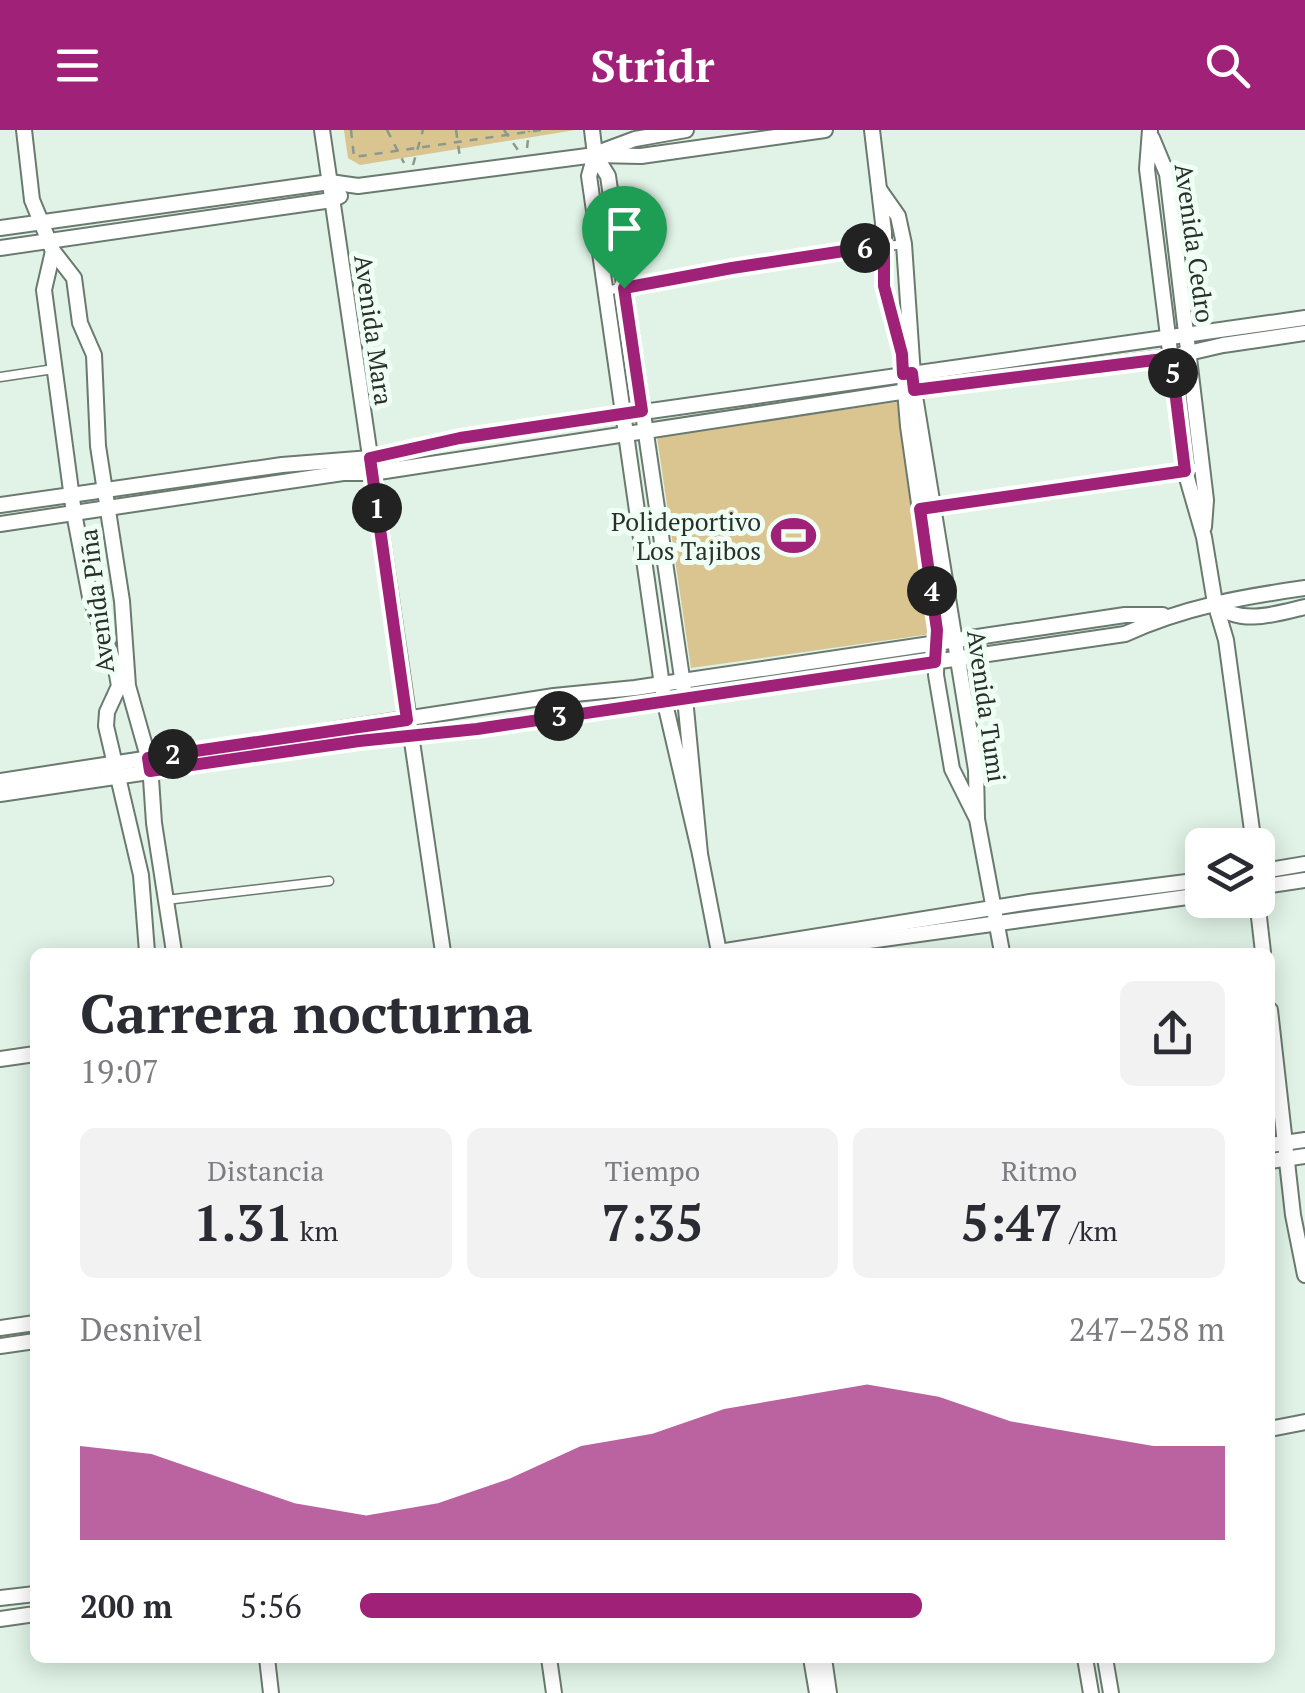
<!DOCTYPE html>
<html lang="es">
<meta charset="utf-8">
<style>
:root{--surface:#fff;--page:#f2f2f3;--text:#2b2b33;--muted:#7c7c81;--accent:#9f2278}
body{margin:0;font-family:"PT Serif",serif;background:var(--page);color:var(--text);height:100vh;display:flex;flex-direction:column;font-size:38px;white-space:nowrap}
*{box-sizing:border-box;margin:0}
p{font-size:32px;color:var(--muted)}
.icon{flex:none;width:55px;height:55px;fill:none;stroke:currentColor;stroke-width:2;stroke-linecap:round;stroke-linejoin:round}
.map{position:relative;flex:1;overflow:hidden}
.sheet{position:absolute;left:30px;top:818px;width:1245px;height:715px;display:flex;flex-direction:column;background:var(--surface);border-radius:15px;box-shadow:0 5px 25px #0003}
.sheet>*{flex:none}
.tools{position:absolute;left:1185px;top:698px;display:grid;gap:20px}
.tools a{display:grid;place-items:center;width:90px;height:90px;border-radius:15px;background:var(--surface);box-shadow:0 5px 25px #0003;font-size:50px}
.pin{position:absolute;display:grid;place-items:center;width:85px;height:85px;color:#fff;margin:-102px -42px;border-radius:50% 50% 50% 0;rotate:-45deg;box-shadow:0 0 10px #0007}
.pin .icon{rotate:45deg}
.km{position:absolute;width:50px;height:50px;margin:-25px;border-radius:50%;background:#222;color:#fff;font-size:28px;line-height:50px;text-align:center}
.round{display:grid;place-items:center;flex:none;width:105px;height:105px;border-radius:15px;background:var(--page)}
.overview{display:flex;align-items:center;justify-content:space-between;height:170px;padding:0 50px}
h1{font-size:55px;font-weight:700;line-height:75px}
.stats{display:grid;grid-template-columns:repeat(3,1fr);gap:15px;height:170px;padding:10px 50px}
.stats div{display:grid;align-content:center;border-radius:15px;background:var(--page);text-align:center}
.stats b{font-size:50px;font-weight:700}
.stats small{font-size:28px;font-weight:400}
.stats p{font-size:28px}
.chart{height:280px;padding:20px 50px}
.chart p{display:flex;justify-content:space-between}
.chart svg{width:100%;height:180px;margin-top:10px;fill:var(--accent);opacity:.7}
ul{padding:0 50px;list-style:none;font-size:32px}
li{display:grid;grid-template-columns:160px 120px 1fr;align-items:center;height:75px}
li i{height:25px;border-radius:12px;background:var(--accent)}
header{display:flex;justify-content:space-between;align-items:center;height:130px;padding:0 50px;background:var(--accent);color:#fff;font-size:45px;font-weight:700}
.map>svg:first-child{display:block}
.green{fill:#dac490}
.lines{fill:none;stroke-linecap:round;stroke-linejoin:round}
.lane-casing{stroke:#6a7a6f;stroke-width:11}
.street-casing{stroke:#6a7a6f;stroke-width:18}
.path{stroke:#8b988f;stroke-width:2.5;stroke-dasharray:8 8;stroke-linecap:butt}
.lane{stroke:#fff;stroke-width:8}
.street{stroke:#fff;stroke-width:14}
.route-casing{stroke:#fff;stroke-width:20}
.route{stroke:#9f2278;stroke-width:12}
.labels{text-anchor:middle;dominant-baseline:central;stroke-width:10;stroke-linejoin:round;paint-order:stroke}
.street-label{font-size:25px;fill:#29302b;stroke:#f0fff5}
.poi-label{font-size:25px;fill:#29302b;stroke:#f0fff5;text-anchor:end}
</style>
<header><svg class="icon" aria-label="menu" viewBox="0 0 24 24"><path d="M4 6h16M4 12h16M4 18h16"/></svg>Stridr<svg class="icon" aria-label="search" viewBox="0 0 24 24"><circle cx="10" cy="10" r="6"/><path d="M15 15l6 6"/></svg></header>
<div class="map">
<svg width="1305" height="1563" viewBox="0 0 1305 1563">
<rect width="100%" height="100%" fill="#e0f3e6"/>
<g class="green">
<path d="M 344,0 L 575,0 L 360,35 L 348,28 Z"/>
<path d="M 897,272 L 931,504 L 691,538 L 657,307 Z"/>
</g>
<g class="lines">
<defs>
<g id="lane">
<path d="M 605,161 L 732,137 L 904,114"/>
<path d="M 0,247 L 54,239"/>
<path d="M 934,377 L 1202,337"/>
<path d="M 166,770 L 329,751"/>
</g>
<g id="street">
<path d="M 24,0 L 32,70 L 53,121 L 74,148 L 80,193 L 94,225 L 98,316 L 122,471 L 128,556 L 150,634 L 154,693 L 174,822"/>
<path d="M 322,0 L 443,822"/>
<path d="M 592,0 L 595,25 L 589,46 L 664,569 L 700,724 L 685,568 L 608,46 L 595,25"/>
<path d="M 872,0 L 879,59"/>
<path d="M 1150,0 L 1147,39 L 1185,341 L 1204,407 L 1215,473 L 1226,510 L 1254,715"/>
<path d="M 1152,8 L 1167,44 L 1206,370 L 1204,397"/>
<path d="M 600,22 L 635,9 L 686,0"/>
<path d="M 0,98 L 330,52 L 358,56 L 595,25 L 641,26 L 825,0"/>
<path d="M 0,118 L 332,70 L 340,66"/>
<path d="M 53,121 L 44,160 L 74,383 L 90,467 L 116,539 L 119,556 L 107,582 L 106,596 L 141,745 L 147,822"/>
<path d="M 0,375 L 282,335 L 383,327 L 460,308 L 1305,188"/>
<path d="M 0,394 L 343,343 L 372,343 L 914,260 L 1171,227 L 1223,215 L 1305,203"/>
<path d="M 1215,474 C 1240,496 1276,484 1305,477"/>
<path d="M 0,651 L 554,566 L 635,558 L 1125,485 L 1163,485"/>
<path d="M 0,664 L 359,611 L 477,599 L 1125,504 C 1185,477 1241,467 1305,458"/>
<path d="M 977,689 L 952,639 L 936,545 L 937,500 L 908,296 L 902,224 L 884,156 L 884,102 L 879,59 L 898,86 L 904,114 L 914,260 L 976,640 L 977,689 L 1002,822"/>
<path d="M 700,724 L 719,822"/>
<path d="M 1258,742 L 1305,734"/>
<path d="M 1258,757 L 1305,750"/>
<path d="M 1257,770 L 1263,822"/>
<path d="M 719,822 L 1030,772 L 1202,750"/>
<path d="M 789,822 L 1202,765"/>
<path d="M 1270,880 L 1293,1085 L 1305,1145"/>
<path d="M 0,929 L 35,924"/>
<path d="M 1270,1015 L 1305,1010"/>
<path d="M 1270,1031 L 1305,1026"/>
<path d="M 0,1198 L 35,1193"/>
<path d="M 0,1216 L 35,1211"/>
<path d="M 1270,1299 L 1305,1292"/>
<path d="M 0,1468 L 35,1464"/>
<path d="M 0,1489 L 35,1484"/>
<path d="M 267,1528 L 271,1563"/>
<path d="M 549,1528 L 554,1563"/>
<path d="M 811,1528 L 817,1563"/>
<path d="M 824,1528 L 829,1563"/>
<path d="M 1085,1528 L 1091,1563"/>
<path d="M 1105,1528 L 1111,1563"/>
</g>
</defs>
<use href="#lane" class="lane-casing"/>
<use href="#street" class="street-casing"/>
<g class="path">
<path d="M 351,0 L 354,27 L 541,0"/>
<path d="M 387,0 L 404,33"/>
<path d="M 456,0 L 460,28"/>
<path d="M 504,0 L 518,20"/>
<path d="M 527,18 L 529,1"/>
<path d="M 413,35 L 423,0"/>
</g>
<use href="#lane" class="lane"/>
<use href="#street" class="street"/>
</g>
<g class="lines">
<defs>
<path id="route" d="M 884,115 L 884,156 L 902,224 L 903,244 L 912,243 L 914,260 L 1171,228 L 1185,341 L 920,379 L 937,500 L 935,532 L 477,599 L 359,611 L 150,641 L 148,628 L 407,590 L 370,328 L 460,308 L 642,281 L 624,158 L 732,138 Z"/>
</defs>
<use href="#route" class="route-casing"/>
<use href="#route" class="route"/>
</g>
<defs>
<symbol id="stadium-bare" viewBox="-9 -9 18 18"><path d="M0-5a6.5 5 0 1 0 0 10a6.5 5 0 1 0 0-10ZM-3.5-1.8h7v3.6h-7Z" fill="#9f2278" stroke="#f0fff5" stroke-width="2.5" paint-order="stroke"/></symbol>
</defs>
<g fill-rule="evenodd">
<use href="#stadium-bare" x="762" y="374" width="63" height="63"/>
</g>
<g class="labels">
<g class="street-label">
<text transform="translate(1195 113) rotate(82)">Avenida Cedro</text>
<text transform="translate(374 200) rotate(82)">Avenida Mara</text>
<text transform="translate(96 471) rotate(-97)">Avenida Piña</text>
<text transform="translate(987 576) rotate(82)">Avenida Tumi</text>
</g>
<g class="poi-label">
<text x="761" y="391">Polideportivo<tspan x="761" dy="29">Los Tajibos</tspan></text>
</g>
</g>
</svg>
<div class="tools">
<a><svg class="icon" aria-label="layers" viewBox="0 0 24 24"><path d="M12 4l9 5-9 5-9-5zM3 14l9 5 9-5"/></svg></a>
</div>
<div class="pin" style="left:624px;top:158px;background:#1e9e55"><svg class="icon" aria-label="arrive" viewBox="0 0 24 24"><path d="M6 21V4h12l-3 4 3 4H6"/></svg></div>
<b class="km" style="left:377px;top:378px">1</b>
<b class="km" style="left:173px;top:624px">2</b>
<b class="km" style="left:559px;top:586px">3</b>
<b class="km" style="left:932px;top:461px">4</b>
<b class="km" style="left:1173px;top:243px">5</b>
<b class="km" style="left:865px;top:118px">6</b>
<section class="sheet">
<div class="overview"><div><h1>Carrera nocturna</h1><p>19:07</p></div><a class="round"><svg class="icon" aria-label="share" viewBox="0 0 24 24"><path d="M12 15V3M7 8l5-5 5 5M5 13v7h14v-7"/></svg></a></div>
<div class="stats">
<div><p>Distancia</p><b>1.31<small> km</small></b></div>
<div><p>Tiempo</p><b>7:35</b></div>
<div><p>Ritmo</p><b>5:47<small> /km</small></b></div>
</div>
<div class="chart"><p><span>Desnivel</span>247–258 m</p>
<svg viewBox="0 0 160 44" preserveAspectRatio="none"><path d="M0 44V21L10 23L20 29L30 35L40 38L50 35L60 29L70 21L80 18L90 12L100 9L110 6L120 9L130 15L140 18L150 21L160 21V44z"/></svg>
</div>
<ul>
<li><b>200 m</b>5:56<i style="width:65%"></i></li>
</ul>
</section>
</div>
